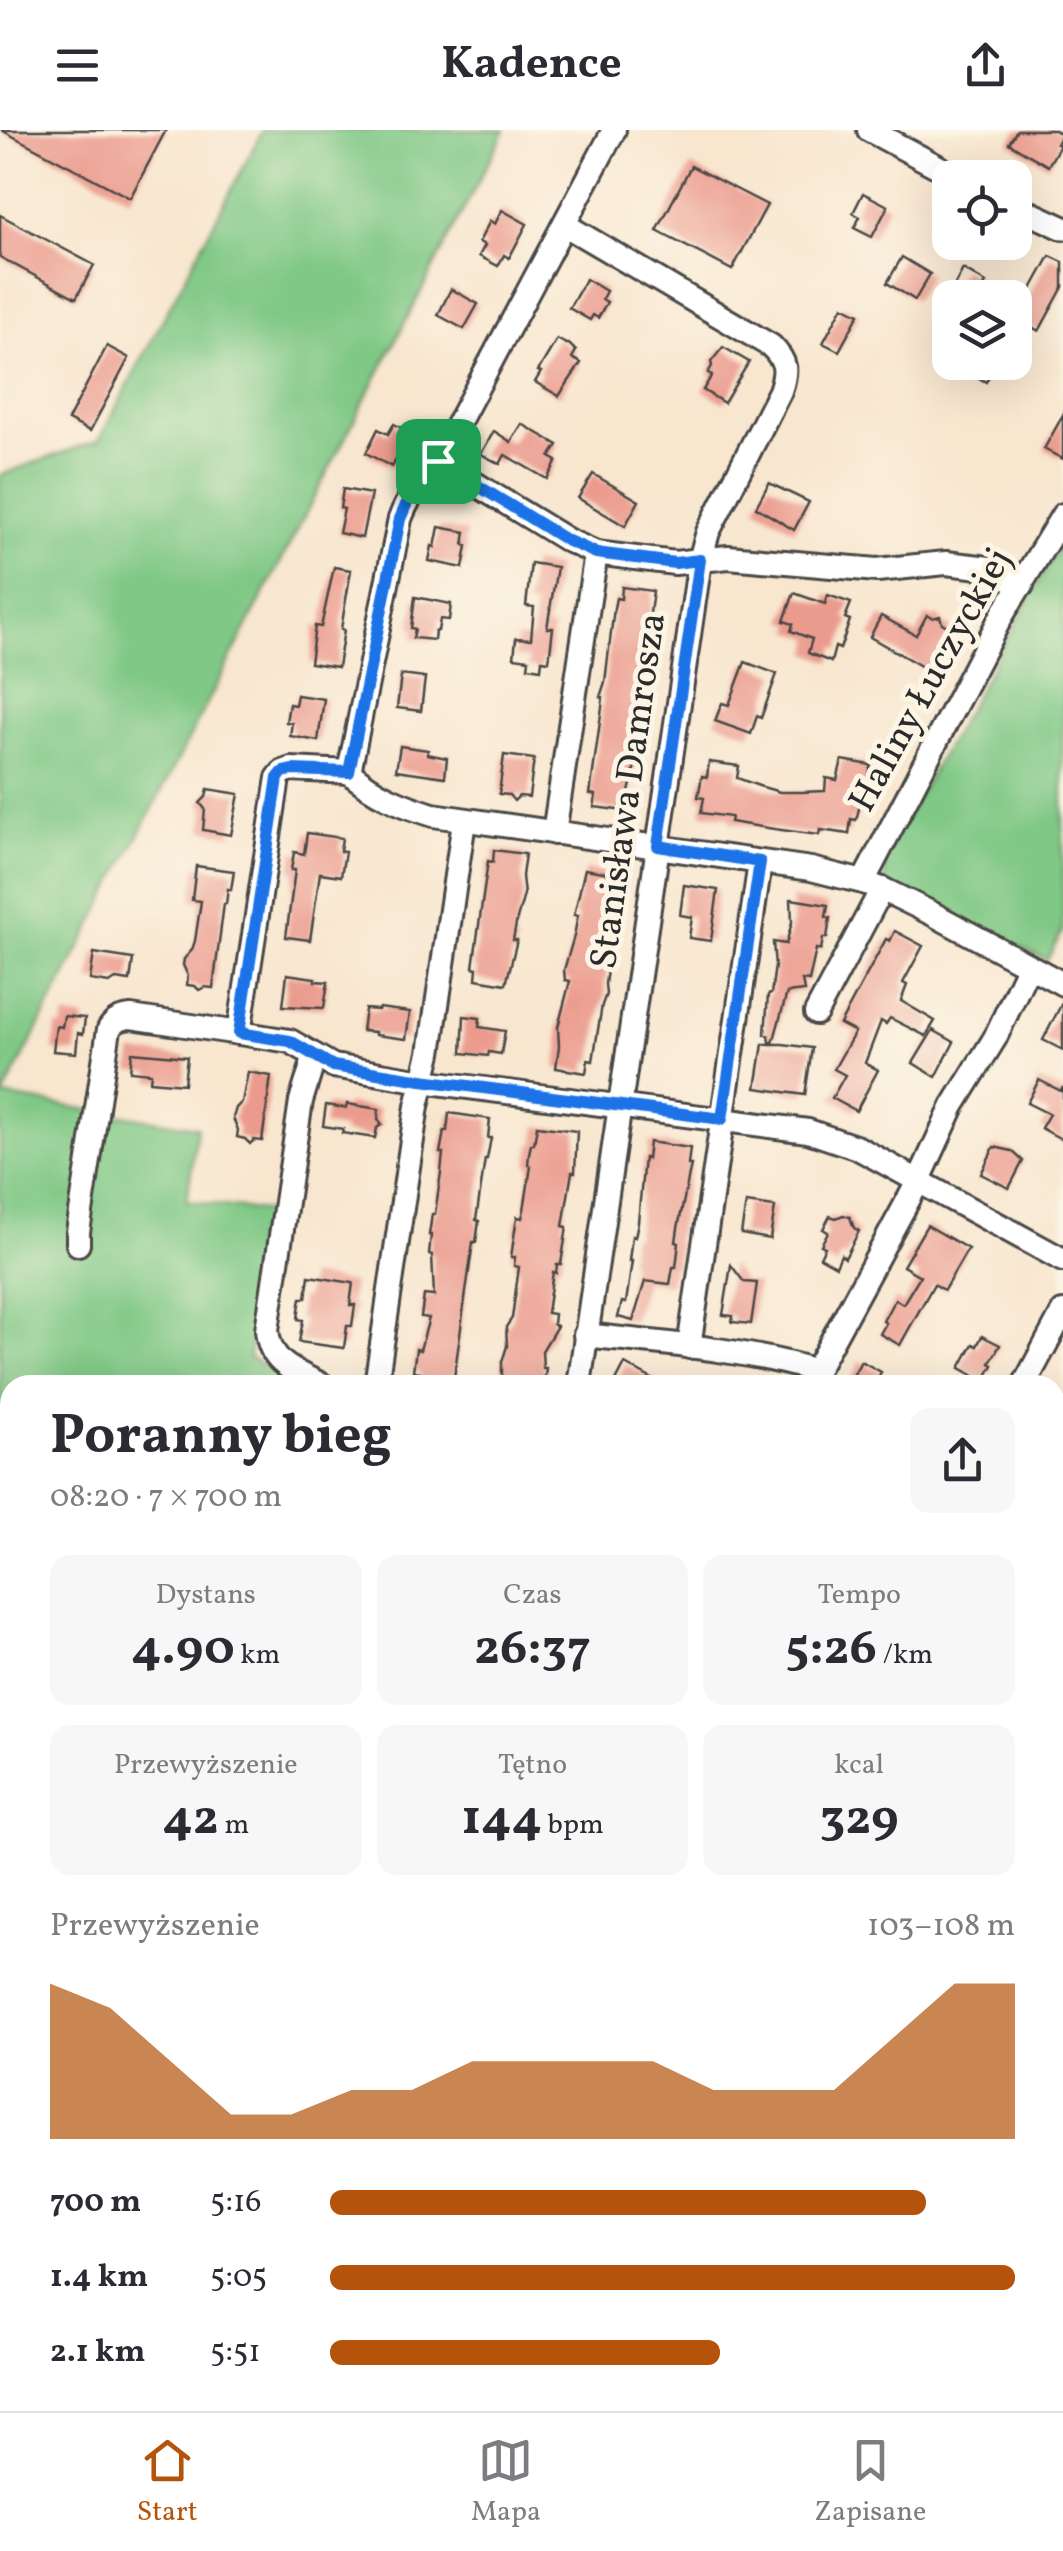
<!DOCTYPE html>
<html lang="pl">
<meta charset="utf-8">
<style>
:root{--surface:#fff;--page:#f7f7f7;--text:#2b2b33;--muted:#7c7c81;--line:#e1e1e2;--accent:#b45309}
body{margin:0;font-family:Vollkorn,serif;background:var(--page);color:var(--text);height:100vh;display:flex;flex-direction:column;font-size:38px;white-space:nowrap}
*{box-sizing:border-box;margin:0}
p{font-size:32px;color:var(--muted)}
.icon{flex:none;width:55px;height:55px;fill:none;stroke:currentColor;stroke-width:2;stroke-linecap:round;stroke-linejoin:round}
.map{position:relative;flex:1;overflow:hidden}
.details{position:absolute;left:0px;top:1245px;width:1065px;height:1038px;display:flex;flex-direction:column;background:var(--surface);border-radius:30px 30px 0 0;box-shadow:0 10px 40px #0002}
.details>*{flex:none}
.buttons{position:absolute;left:932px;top:30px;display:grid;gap:20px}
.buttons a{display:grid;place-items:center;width:100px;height:100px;border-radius:20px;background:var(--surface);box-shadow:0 10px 40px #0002;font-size:50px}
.pin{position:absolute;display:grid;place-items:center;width:85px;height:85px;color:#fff;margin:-42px;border-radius:20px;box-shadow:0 5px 15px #0006}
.round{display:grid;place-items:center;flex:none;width:105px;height:105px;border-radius:20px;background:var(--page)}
.overview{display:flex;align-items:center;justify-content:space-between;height:170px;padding:0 50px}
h1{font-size:55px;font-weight:700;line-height:75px}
.metrics{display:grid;grid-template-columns:repeat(3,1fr);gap:15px;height:170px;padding:10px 50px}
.metrics div{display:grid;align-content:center;border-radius:20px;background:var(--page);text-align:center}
.metrics b{font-size:50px;font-weight:700}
.metrics small{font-size:28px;font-weight:400}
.metrics p{font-size:28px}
.chart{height:280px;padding:20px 50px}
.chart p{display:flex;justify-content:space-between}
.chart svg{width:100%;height:180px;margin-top:10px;fill:var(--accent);opacity:.7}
ul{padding:0 50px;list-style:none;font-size:32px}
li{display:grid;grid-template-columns:160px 120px 1fr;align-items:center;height:75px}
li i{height:25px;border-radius:12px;background:var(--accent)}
header{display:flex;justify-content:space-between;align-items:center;height:130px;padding:0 50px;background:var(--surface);font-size:45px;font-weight:700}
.menu{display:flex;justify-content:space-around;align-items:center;height:140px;border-top:2px solid var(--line);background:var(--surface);font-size:28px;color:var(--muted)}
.menu a{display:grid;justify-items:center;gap:5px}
.menu .current{color:var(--accent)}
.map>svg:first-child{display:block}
.green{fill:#7fc885;stroke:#557a58;stroke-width:2.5}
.building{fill:#eb9b8e}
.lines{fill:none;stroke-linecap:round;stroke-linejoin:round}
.minor-casing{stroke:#4a4744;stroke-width:28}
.tertiary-casing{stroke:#4a4744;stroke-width:35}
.minor{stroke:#fff;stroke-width:22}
.tertiary{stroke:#fff;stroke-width:30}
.route-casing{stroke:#fff;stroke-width:20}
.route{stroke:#1a73e8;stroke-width:12}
.labels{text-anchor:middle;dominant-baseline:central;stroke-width:10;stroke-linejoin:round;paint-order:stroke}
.street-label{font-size:38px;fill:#2b2b2b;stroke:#fcf5e5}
</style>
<header><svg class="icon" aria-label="menu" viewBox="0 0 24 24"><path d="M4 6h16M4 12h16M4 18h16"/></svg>Kadence<svg class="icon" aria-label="share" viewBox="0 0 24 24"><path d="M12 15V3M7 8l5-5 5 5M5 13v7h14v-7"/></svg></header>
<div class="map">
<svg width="1063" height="2281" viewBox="0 0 1063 2281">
<rect width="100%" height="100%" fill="#fcf5e5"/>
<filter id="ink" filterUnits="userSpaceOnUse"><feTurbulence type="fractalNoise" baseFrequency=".01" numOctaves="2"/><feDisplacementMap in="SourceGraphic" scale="20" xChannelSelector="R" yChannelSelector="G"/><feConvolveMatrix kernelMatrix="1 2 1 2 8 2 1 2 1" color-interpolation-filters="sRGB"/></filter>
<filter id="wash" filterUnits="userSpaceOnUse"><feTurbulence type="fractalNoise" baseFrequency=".0048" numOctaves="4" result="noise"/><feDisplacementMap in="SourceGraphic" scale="40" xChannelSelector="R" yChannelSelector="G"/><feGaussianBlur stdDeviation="2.25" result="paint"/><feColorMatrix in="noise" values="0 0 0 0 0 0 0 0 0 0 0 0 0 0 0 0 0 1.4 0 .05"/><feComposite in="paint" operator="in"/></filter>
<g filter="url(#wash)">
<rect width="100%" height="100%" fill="#f8e6cf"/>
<g class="green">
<path d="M 263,0 L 505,0 L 3,966 L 197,997 L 187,1071 L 272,1082 L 249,1227 L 300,1255 L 10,1255 L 10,1714 L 0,1711 L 0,345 L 99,310 Z"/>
<path d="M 1063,409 L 1063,800 L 1047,830 L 885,753 L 884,727 Z"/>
<path d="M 0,1742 L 10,1746 L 10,2272 L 45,2273 L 41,2281 L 0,2281 Z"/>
</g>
<g id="blocks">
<g class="building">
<path d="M 1,0 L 166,0 L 130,68 Z"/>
<path d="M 1017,0 L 1054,0 L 1062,5 L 1057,14 L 1060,15 L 1048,36 L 1009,13 Z"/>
<path d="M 691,36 L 767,75 L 732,140 L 657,101 Z"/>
<path d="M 863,63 L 888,76 L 872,107 L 854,98 L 860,87 L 853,83 Z"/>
<path d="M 502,80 L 527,94 L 509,128 L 504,125 L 498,136 L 479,126 L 485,115 L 479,112 L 490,91 L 495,94 Z"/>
<path d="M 0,85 L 94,135 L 76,168 L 0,127 Z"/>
<path d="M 1050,126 L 1063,132 L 1063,157 L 1039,201 L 1016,188 Z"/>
<path d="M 902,127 L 930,144 L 915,170 L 887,153 Z"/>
<path d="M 963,139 L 986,153 L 979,168 L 948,168 Z"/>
<path d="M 586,149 L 606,161 L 602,169 L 607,172 L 598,188 L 593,185 L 590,190 L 569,178 Z"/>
<path d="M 451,159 L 478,174 L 464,199 L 438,185 Z"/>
<path d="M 843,176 L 859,184 L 839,221 L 823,213 Z"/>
<path d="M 557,209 L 566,214 L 569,214 L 576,221 L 572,228 L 581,233 L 559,266 L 535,252 L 541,242 L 538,241 Z"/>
<path d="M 107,216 L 129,228 L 90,301 L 68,290 Z"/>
<path d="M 723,217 L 749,232 L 724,273 L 703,260 L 712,245 L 708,243 L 712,236 L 711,232 Z"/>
<path d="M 950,232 L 996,232 L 986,252 Z"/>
<path d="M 1063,285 L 1063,329 L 1044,319 Z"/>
<path d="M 394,294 L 410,302 L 392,337 L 366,323 L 378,299 L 388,304 Z"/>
<path d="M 522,294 L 558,315 L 550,327 L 557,331 L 547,349 L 505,325 L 500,334 L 481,324 L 494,301 L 511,312 Z"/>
<path d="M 593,344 L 639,371 L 625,396 L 578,368 Z"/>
<path d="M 769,353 L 809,372 L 794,400 L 756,377 Z"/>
<path d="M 343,359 L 371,364 L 362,408 L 339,403 L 344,379 L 340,378 Z"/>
<path d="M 439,397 L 466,402 L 464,415 L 467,416 L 463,438 L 429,431 L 432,416 L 435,417 Z"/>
<path d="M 531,433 L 557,437 L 547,498 L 553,498 L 549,531 L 542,530 L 541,539 L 528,537 L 529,529 L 514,527 L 516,508 L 531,509 L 534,477 L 526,476 Z"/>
<path d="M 334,437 L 351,440 L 341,499 L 344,500 L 338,537 L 310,533 L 315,496 L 321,497 Z"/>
<path d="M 622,457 L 653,461 L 650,483 L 652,507 L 649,506 L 645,527 L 646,550 L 643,550 L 640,571 L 640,591 L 634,615 L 635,635 L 625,681 L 594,677 L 596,665 L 590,664 L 602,577 L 603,567 L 600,567 L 605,552 L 614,478 L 616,468 L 621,469 Z"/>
<path d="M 976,460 L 990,467 L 983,481 L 970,474 Z"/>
<path d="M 794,463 L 825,474 L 828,465 L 851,473 L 845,488 L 850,490 L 840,519 L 835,517 L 831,532 L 808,523 L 812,509 L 791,501 L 793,494 L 784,491 Z"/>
<path d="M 415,467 L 451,474 L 449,490 L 440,489 L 438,501 L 435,501 L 434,510 L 413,508 L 415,499 L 411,498 Z"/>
<path d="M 927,485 L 933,488 L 940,486 L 942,493 L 952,499 L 928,540 L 870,507 L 881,486 L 916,505 Z"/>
<path d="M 745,532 L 777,544 L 761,588 L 757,586 L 751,604 L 715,591 L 722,573 L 729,575 Z"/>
<path d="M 401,545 L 425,548 L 421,581 L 397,578 Z"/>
<path d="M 297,565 L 324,569 L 318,611 L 290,606 L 292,593 L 286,592 L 289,574 L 295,575 Z"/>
<path d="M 400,616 L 428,620 L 427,624 L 447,628 L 445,647 L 396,640 Z"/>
<path d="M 504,625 L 534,629 L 529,667 L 519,666 L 514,671 L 509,665 L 499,664 Z"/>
<path d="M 842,630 L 871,635 L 866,660 L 864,660 L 856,690 L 851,689 L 849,704 L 820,700 L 819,705 L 774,699 L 730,692 L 731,687 L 701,683 L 704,668 L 698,667 L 702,646 L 707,647 L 709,632 L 739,636 L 737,648 L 759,656 L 780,662 L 802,662 L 825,661 L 826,648 L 837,650 Z"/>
<path d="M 208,659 L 239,664 L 231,705 L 203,700 L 205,679 L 200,673 L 206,667 Z"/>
<path d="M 307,703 L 342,708 L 340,721 L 345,722 L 341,746 L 320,743 L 310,810 L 286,807 L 295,740 L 291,740 L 294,722 L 304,724 Z"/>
<path d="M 494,720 L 525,724 L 522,746 L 524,765 L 517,789 L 513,810 L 517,810 L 506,854 L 476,849 L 477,838 L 473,837 L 488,731 L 493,732 Z"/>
<path d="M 196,736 L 234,741 L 231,760 L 228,759 L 226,774 L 224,774 L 213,858 L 205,857 L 199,860 L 195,856 L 187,855 L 188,846 L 183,835 L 184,829 L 192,820 L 195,811 L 201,771 L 192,770 Z"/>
<path d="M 585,739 L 616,744 L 614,757 L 619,757 L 605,854 L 606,864 L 602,875 L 593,931 L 588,930 L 586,943 L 556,938 L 559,916 L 558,897 L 570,851 L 565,850 L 564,840 L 574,806 L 578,785 L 574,785 Z"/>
<path d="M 684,755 L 718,760 L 711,811 L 689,808 L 692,787 L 680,785 Z"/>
<path d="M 791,769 L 828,775 L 826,787 L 830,788 L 827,808 L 823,808 L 821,820 L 816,819 L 809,851 L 802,850 L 804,861 L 787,863 L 773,913 L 770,912 L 769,905 L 765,904 L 768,865 L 771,864 L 775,836 L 773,812 L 786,814 L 792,792 Z"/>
<path d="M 895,801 L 923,816 L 903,853 L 907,855 L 901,871 L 935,891 L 926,906 L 890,888 L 886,894 L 881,891 L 865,933 L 878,940 L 856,981 L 832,968 L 845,945 L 834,939 L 855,902 L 840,894 L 886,809 L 890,811 Z"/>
<path d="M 94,823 L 133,829 L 130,851 L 116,849 L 109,853 L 90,850 Z"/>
<path d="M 287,844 L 315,848 L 315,851 L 328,852 L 324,878 L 283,876 Z"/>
<path d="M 1063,871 L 1063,920 L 1043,910 Z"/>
<path d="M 379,878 L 410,882 L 406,909 L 375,905 L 375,902 L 362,901 L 365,879 L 378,880 Z"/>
<path d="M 64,886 L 85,888 L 83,904 L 78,903 L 76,923 L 53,921 L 56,896 L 62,897 Z"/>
<path d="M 464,886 L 480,888 L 479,897 L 505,901 L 501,924 L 489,922 L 488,926 L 462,923 Z"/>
<path d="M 933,900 L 954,912 L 936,947 L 913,933 Z"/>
<path d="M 763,914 L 783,914 L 812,918 L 805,965 L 756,958 Z"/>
<path d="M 132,922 L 187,927 L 184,954 L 150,951 L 151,943 L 130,941 Z"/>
<path d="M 248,942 L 271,946 L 262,1011 L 254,1010 L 250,1014 L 245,1009 L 237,1007 L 238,1000 L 233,988 L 236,978 L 242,972 Z"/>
<path d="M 1039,950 L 1061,961 L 1063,957 L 1063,1010 L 1041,998 L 1049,984 L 1027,973 Z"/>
<path d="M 347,974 L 379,979 L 378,989 L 382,994 L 377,998 L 375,1008 L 342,1003 L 343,999 L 323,996 L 326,975 L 346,978 Z"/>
<path d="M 449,983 L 490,989 L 488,1008 L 491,1008 L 487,1029 L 485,1029 L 476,1090 L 479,1091 L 476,1112 L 473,1112 L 453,1255 L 418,1255 L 420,1242 L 413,1241 L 416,1219 L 420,1220 L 429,1188 L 421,1187 L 424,1165 L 434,1166 L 432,1125 L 429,1124 L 431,1105 L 429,1105 L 432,1084 L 435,1084 L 441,1042 L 443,1023 L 440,1023 L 444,1001 L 447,1001 Z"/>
<path d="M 537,996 L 577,1001 L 575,1042 L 572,1042 L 563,1096 L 567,1097 L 561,1134 L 557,1134 L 556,1143 L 553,1142 L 547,1183 L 554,1184 L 553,1194 L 557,1196 L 542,1221 L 543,1238 L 546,1238 L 544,1255 L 502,1255 L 502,1232 L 507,1216 L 506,1197 L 512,1188 L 519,1137 L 514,1136 L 515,1127 L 511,1127 L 517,1087 L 522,1088 L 524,1080 L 531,1036 L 528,1035 L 529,1024 L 531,1014 L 534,1014 Z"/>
<path d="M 649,1012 L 690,1018 L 688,1035 L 691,1035 L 678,1098 L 676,1112 L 679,1113 L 676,1137 L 673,1137 L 670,1154 L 645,1151 L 633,1191 L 618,1187 L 622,1172 L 626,1173 L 632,1131 L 629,1131 L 632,1106 L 635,1107 L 638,1092 L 644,1028 L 647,1029 Z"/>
<path d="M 994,1017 L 1012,1021 L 1023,1031 L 1009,1058 L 981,1044 Z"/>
<path d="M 746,1073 L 775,1077 L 770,1109 L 741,1104 Z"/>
<path d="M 843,1085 L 850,1087 L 854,1098 L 859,1101 L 845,1128 L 841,1125 L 836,1136 L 820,1127 L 825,1117 L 821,1115 L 828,1102 L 823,1099 L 830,1086 L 836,1088 Z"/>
<path d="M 927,1095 L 968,1119 L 944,1160 L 934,1154 L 900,1215 L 880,1204 L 886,1193 L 883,1191 L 895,1169 L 903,1174 L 920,1146 L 903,1136 Z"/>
<path d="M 731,1135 L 744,1152 L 757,1153 L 751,1194 L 732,1192 L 733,1186 L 723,1185 Z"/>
<path d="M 309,1146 L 353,1153 L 350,1175 L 355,1175 L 352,1196 L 347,1196 L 344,1218 L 299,1212 L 303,1190 L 298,1189 L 299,1180 L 301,1168 L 306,1168 Z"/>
<path d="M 982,1206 L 1000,1215 L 990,1233 L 993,1235 L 984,1251 L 960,1238 L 973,1214 L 977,1216 Z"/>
<path d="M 861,1231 L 881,1242 L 874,1255 L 848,1255 Z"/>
<path d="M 625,1234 L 663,1255 L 614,1255 Z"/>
</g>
</g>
</g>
<g filter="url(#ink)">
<use href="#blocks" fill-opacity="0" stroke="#4a4744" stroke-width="2.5"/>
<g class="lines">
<defs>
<g id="minor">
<path d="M 869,0 L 959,48"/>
<path d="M 1015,76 L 1063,98"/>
<path d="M 565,95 L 771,216 C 787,232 787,240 780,261 L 708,402 L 700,430 L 579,1255"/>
<path d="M 438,331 L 567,410 L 596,423 L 675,433 L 728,427 L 877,440 L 946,433 L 989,438 L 1022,455"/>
<path d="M 349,642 C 374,664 401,675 433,685 L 811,739 L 863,752 L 882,759 L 933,784 L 1063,854"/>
<path d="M 554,703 L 596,423"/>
<path d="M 863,752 L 1001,487 L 1063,385"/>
<path d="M 816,883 L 882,759"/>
<path d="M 239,903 L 290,911 L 333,936 L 422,951 L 808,1001 L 858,1018 L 1063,1130"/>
<path d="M 315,926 L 301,971 L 267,1200 C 270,1235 295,1241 322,1255"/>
<path d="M 78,1114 L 78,1102 L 109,899 C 115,890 121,888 131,887 L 239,903 L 278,648 L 283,642 L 291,639 L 349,642 L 400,389 C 410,362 421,353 438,331 L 614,0"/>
<path d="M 585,1205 C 658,1213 746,1219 816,1241"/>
<path d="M 689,1217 L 760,733"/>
<path d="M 376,1255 L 417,976 L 430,923 L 464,691"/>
<path d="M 808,1255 L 919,1050 L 953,976 L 995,908 L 1028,837"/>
<path d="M 1024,1255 L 1063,1182"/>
<path d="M 1055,1527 L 1063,1531"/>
<path d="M 1055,2232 L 1063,2217"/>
<path d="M 257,2272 L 273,2281"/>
<path d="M 358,2276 L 368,2281"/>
<path d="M 155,2281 L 160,2272"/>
<path d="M 831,2281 L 835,2272"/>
<path d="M 1029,2281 L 1033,2272"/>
</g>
<g id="tertiary">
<path d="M 1055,1610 L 1063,1595"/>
<path d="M 1055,1716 L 1063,1721"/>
<path d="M 1055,1749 L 1063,1754"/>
<path d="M 703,2281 L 707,2272"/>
</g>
</defs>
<use href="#minor" class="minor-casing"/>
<use href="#tertiary" class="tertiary-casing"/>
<use href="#minor" class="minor"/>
<use href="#tertiary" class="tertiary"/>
</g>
</g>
<g class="lines" filter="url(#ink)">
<defs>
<path id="route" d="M 438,331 L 566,410 L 596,423 L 675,433 L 700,430 L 658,716 L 760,732 L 722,989 L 422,950 L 333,936 L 290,911 L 239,903 L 278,648 L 283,642 L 292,640 L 349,642 L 400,389 L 413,359 Z"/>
</defs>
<use href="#route" class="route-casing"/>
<use href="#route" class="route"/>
</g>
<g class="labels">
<g class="street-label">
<text transform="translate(932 551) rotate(-61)">Haliny Łuczyckiej</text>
<text transform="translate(630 661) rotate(-82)">Stanisława Damrosza</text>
</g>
</g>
</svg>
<div class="buttons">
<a><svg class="icon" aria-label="locate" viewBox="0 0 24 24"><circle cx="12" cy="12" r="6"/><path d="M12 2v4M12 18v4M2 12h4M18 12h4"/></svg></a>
<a><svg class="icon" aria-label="layers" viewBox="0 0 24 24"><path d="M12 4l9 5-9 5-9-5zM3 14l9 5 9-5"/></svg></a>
</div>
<div class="pin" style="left:438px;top:331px;background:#1e9e55"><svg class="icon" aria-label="arrive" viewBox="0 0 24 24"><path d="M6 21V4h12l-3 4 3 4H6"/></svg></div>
<section class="details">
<div class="overview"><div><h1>Poranny bieg</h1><p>08:20 · 7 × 700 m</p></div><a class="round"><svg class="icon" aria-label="share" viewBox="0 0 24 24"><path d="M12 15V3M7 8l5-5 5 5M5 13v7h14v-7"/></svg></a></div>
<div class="metrics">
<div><p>Dystans</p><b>4.90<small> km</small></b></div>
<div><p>Czas</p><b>26:37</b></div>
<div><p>Tempo</p><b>5:26<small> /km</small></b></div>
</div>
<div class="metrics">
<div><p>Przewyższenie</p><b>42<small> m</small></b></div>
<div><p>Tętno</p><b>144<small> bpm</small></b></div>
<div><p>kcal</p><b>329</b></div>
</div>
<div class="chart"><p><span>Przewyższenie</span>103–108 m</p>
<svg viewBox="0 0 160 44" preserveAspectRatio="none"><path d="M0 44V6L10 12L20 25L30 38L40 38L50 32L60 32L70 25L80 25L90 25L100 25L110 32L120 32L130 32L140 19L150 6L160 6V44z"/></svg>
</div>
<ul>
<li><b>700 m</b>5:16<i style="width:87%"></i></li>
<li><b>1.4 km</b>5:05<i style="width:100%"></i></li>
<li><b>2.1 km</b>5:51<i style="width:57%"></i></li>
</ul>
</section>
</div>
<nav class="menu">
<a class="current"><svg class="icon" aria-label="home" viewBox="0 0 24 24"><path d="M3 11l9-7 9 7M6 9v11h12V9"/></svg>Start</a>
<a><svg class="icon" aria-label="map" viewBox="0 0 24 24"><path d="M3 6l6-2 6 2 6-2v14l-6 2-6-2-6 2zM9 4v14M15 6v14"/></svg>Mapa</a>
<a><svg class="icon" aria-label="saved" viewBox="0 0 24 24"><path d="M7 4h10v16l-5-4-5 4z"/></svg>Zapisane</a>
</nav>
